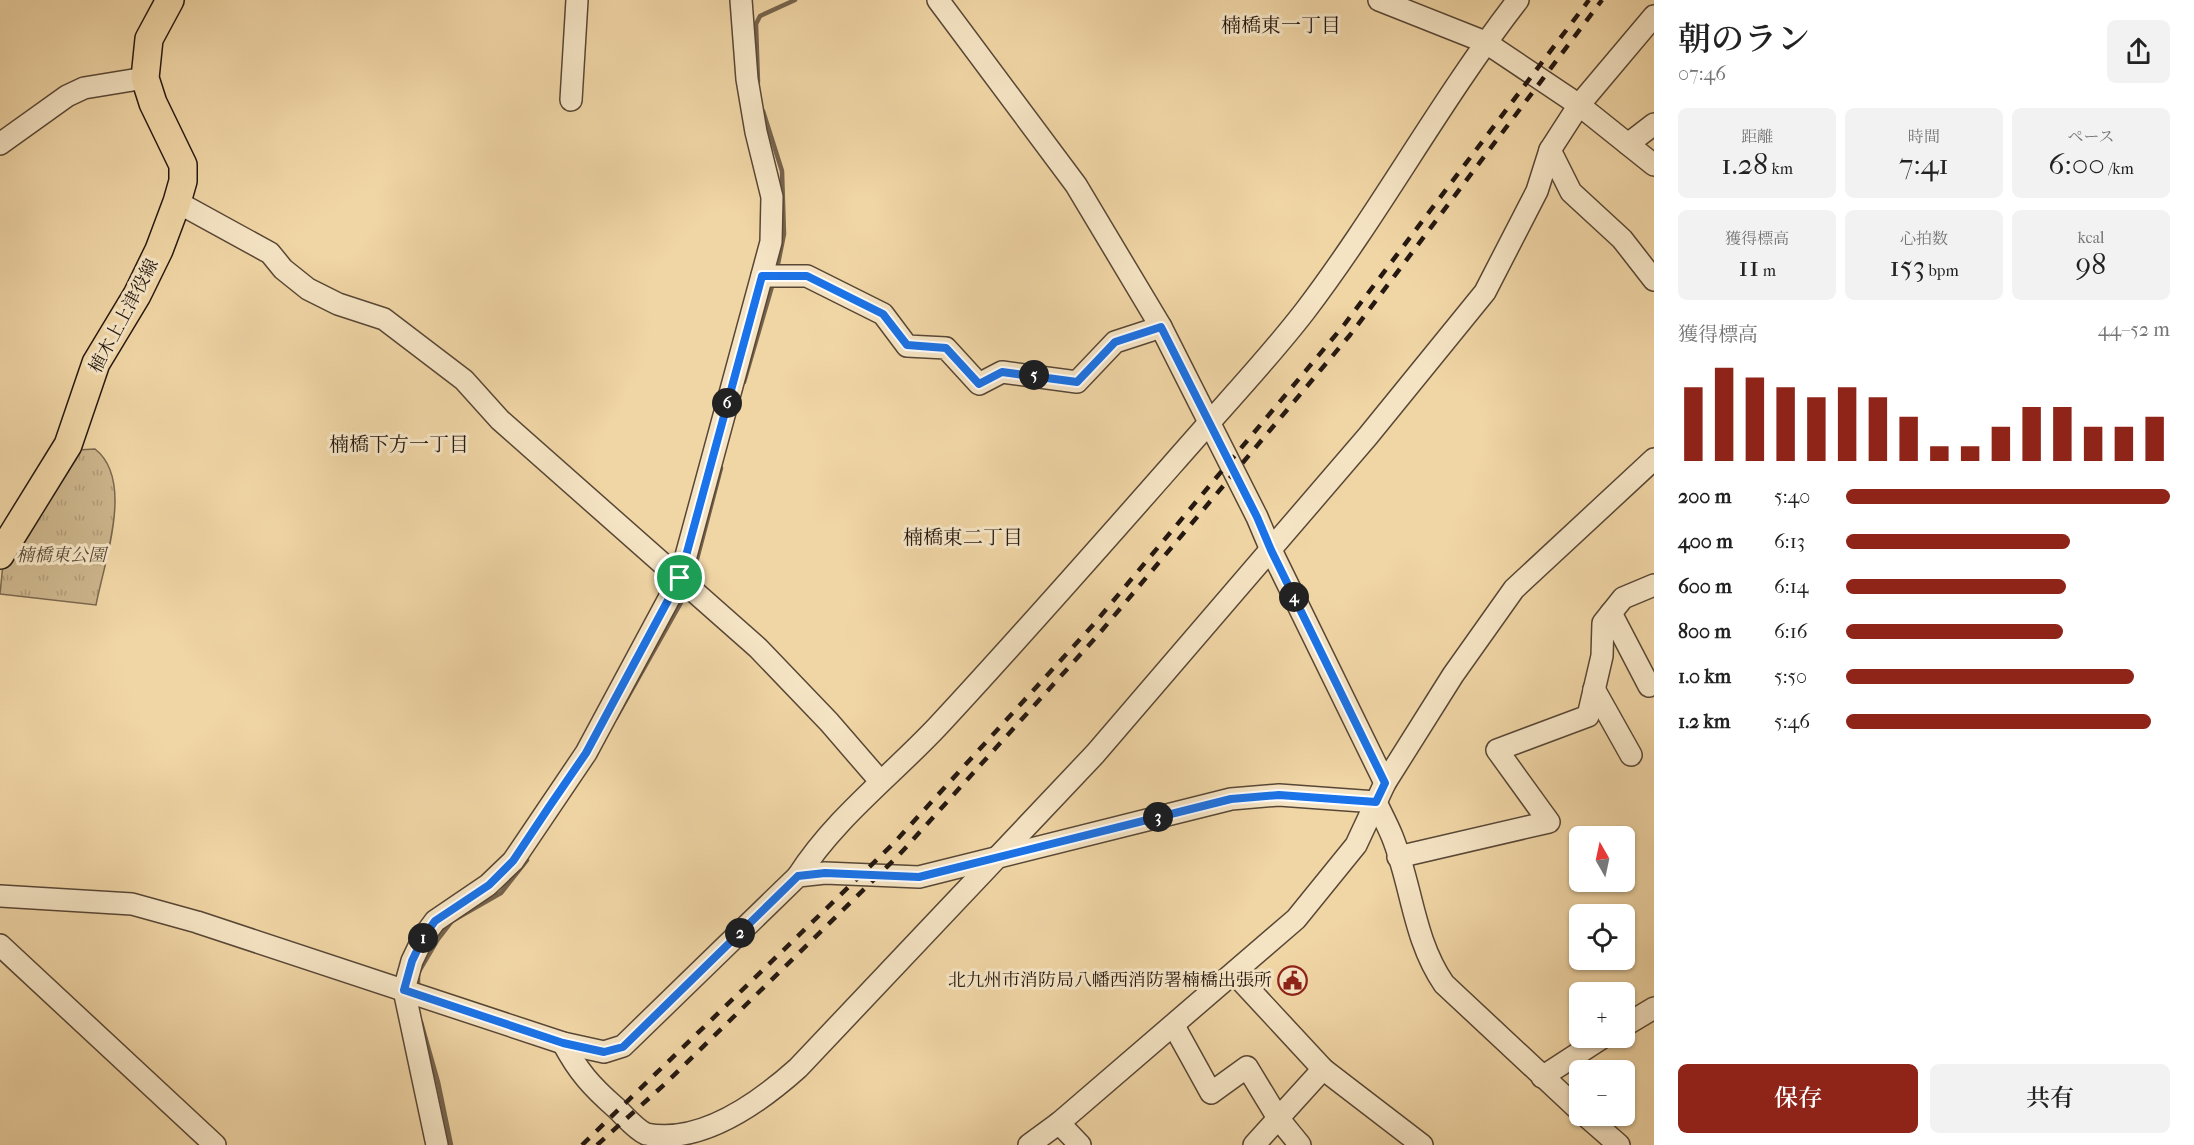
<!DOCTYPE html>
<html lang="ja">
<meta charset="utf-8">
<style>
:root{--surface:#fff;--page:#f2f2f2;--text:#222;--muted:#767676;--accent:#8f2418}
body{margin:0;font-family:"IM FELL French Canon","Noto Serif JP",serif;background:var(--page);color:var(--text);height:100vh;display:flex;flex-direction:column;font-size:22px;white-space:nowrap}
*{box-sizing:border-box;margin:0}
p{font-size:20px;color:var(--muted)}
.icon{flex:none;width:33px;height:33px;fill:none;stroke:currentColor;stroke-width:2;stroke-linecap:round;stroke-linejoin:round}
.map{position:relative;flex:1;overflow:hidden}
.details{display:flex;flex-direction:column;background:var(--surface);width:540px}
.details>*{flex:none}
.needle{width:39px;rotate:351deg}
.buttons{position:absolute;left:1569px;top:826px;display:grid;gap:12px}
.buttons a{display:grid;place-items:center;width:66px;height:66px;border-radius:9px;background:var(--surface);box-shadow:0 2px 4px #0004;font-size:30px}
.pin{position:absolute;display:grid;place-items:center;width:51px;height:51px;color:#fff;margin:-26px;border:3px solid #fff;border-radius:50%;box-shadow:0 2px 6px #0007}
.km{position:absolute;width:30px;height:30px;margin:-15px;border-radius:50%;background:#222;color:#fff;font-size:16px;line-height:30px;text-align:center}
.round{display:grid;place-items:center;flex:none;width:63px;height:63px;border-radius:9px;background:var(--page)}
.summary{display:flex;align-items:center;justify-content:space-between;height:102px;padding:0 24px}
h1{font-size:33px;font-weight:600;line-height:45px}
.metrics{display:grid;grid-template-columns:repeat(3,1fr);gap:9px;height:102px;padding:6px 24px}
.metrics div{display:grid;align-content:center;border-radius:9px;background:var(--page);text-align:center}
.metrics b{font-size:30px;font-weight:600}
.metrics small{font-size:16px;font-weight:400}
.metrics p{font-size:16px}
.chart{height:168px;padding:12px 24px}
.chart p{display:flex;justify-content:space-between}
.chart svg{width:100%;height:108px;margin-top:6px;stroke:var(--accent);stroke-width:6}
.button{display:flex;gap:12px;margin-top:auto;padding:12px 24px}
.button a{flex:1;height:69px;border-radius:9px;background:var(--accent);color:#fff;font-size:24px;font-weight:600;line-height:69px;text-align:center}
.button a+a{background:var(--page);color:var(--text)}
ul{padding:0 24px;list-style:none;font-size:20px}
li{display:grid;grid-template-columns:96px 72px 1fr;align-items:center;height:45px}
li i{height:15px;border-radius:8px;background:var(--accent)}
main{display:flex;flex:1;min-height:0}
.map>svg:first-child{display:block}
.grass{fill:url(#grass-tufts);stroke:#79664e;stroke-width:1.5}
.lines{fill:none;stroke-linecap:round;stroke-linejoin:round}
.stream{stroke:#75634c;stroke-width:4.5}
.minor-casing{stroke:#584736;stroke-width:24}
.major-casing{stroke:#251811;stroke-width:30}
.minor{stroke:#f5e4c4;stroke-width:21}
.major{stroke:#f0d5a5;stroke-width:27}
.rail{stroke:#251811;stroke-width:4.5;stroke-dasharray:10 10;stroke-linecap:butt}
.route-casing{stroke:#fff;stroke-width:12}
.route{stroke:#1a73e8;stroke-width:8}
.labels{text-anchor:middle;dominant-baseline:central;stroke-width:6;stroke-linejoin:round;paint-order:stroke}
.street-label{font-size:18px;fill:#251811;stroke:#f5e4c4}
.park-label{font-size:18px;font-style:italic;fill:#574736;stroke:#f5e4c4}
.poi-label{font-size:18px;fill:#251811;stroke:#f5e4c4;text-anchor:end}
.neighbourhood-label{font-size:20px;fill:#251811;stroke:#f5e4c4}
</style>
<main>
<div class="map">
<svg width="1654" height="1145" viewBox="0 0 1654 1145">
<defs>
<pattern id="grass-tufts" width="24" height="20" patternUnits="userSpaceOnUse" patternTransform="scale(1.5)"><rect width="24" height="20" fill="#cdb58c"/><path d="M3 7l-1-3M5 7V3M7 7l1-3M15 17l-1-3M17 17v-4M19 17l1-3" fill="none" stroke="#b09b78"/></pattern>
</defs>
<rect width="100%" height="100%" fill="#f0d5a5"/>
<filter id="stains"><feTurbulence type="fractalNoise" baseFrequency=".00333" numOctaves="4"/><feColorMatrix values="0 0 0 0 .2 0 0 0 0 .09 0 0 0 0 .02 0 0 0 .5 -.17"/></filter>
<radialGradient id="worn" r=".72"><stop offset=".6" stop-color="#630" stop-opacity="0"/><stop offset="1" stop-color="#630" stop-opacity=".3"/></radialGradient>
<path class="grass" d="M 95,449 C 135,480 104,562 96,605 L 0,594 L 3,564 L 77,450 Z"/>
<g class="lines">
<g class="stream">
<path d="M 758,82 L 756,24 L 760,16 L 795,0"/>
<path d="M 763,111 L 782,171 L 784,234 L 777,269"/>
<path d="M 744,382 L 773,283"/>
<path d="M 691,582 L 721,468"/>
<path d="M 616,718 L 687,592"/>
<path d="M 418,990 L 418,973 L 438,939 L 452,921 L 501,893 L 527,860"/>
<path d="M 421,1022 L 438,1082 L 451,1145"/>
</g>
<defs>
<g id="minor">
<path d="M 938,0 L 1076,185 L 1161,327 L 1257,517 L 1271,550 L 1385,783"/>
<path d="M 1379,0 L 1485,42 L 1579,105 L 1654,165"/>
<path d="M 571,100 L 577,0"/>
<path d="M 0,144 L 67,96 L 84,88 L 145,78"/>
<path d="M 1628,144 L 1654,124"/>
<path d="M 1550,150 L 1571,192 L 1622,239 L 1654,280"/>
<path d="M 177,202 L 270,253 L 283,269 L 308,289 L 338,304 L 384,319 L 464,380 L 500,420 L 758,648 L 829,722 L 880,781"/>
<path d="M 762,276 L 807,276 L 883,314 L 907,346 L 946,348 L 979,384 L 1002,372 L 1077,382 L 1115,342 L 1161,327"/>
<path d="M 1611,613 L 1649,686"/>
<path d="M 1594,689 L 1631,755"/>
<path d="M 1376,802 C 1381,813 1387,824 1392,836 C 1412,885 1413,939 1444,984 L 1580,1111"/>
<path d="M 1398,857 L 1549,822 L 1497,750 L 1588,716 L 1602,656 L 1603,623 L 1623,598 L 1654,585"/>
<path d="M 798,876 C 835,818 891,776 938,726 C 1030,627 1119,525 1208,424 C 1241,387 1275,350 1305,311 C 1381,211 1441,99 1518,0"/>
<path d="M 0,896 L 132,904 L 197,922 L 563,1043 L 604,1052 L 623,1046 L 798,876 L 825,873 L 919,877 L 1231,799 L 1279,795 L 1376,802"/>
<path d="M 0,945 L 215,1145"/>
<path d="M 1235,974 L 1323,1069 L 1422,1145"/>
<path d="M 1174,1026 L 1211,1093 L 1247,1067 L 1278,1118 L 1300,1145"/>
<path d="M 1624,1026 L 1654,1008"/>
<path d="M 563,1043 C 578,1071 591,1086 615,1107 C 624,1115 635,1129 646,1134 C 701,1145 760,1102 798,1068 L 1095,754 L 1368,436 L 1485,292 L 1537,191 L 1550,150 L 1579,105 L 1654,16"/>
<path d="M 1542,1077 L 1602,1038"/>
<path d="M 1586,1116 L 1619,1145"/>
<path d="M 1059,1123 L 1080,1145"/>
<path d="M 437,1145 L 404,990 L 412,961 L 424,936 L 435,921 L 488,885 L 513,861 L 586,753 L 680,578 L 771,242 L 772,197 L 756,132 L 747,79 L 741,0"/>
<path d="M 1029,1145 L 1059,1123 L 1296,919 L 1356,845 L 1385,783 L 1453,675 L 1514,589 L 1654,459"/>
<path d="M 1254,1145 L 1323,1069"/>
</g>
<path id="major" d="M 0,555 L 68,445 L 96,363 L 137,295 L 159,250 L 177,202 L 183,181 L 183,165 L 153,103 L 145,78 L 149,39 L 170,0"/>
</defs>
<use href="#minor" class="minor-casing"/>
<use href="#major" class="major-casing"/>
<use href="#minor" class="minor"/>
<use href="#major" class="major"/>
<g class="rail">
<path d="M 582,1145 L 893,844 L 1093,625 L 1344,325 L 1589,0"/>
<path d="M 597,1145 L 666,1083 L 899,855 L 1098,635 L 1350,335 L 1602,0"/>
</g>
</g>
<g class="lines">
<defs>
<path id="route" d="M 762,276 L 807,276 L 883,314 L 907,345 L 946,348 L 979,384 L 1002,372 L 1077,382 L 1115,342 L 1161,327 L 1257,517 L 1271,550 L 1385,783 L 1376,802 L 1279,795 L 1231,799 L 919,877 L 825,873 L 798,876 L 623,1047 L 604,1052 L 563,1043 L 404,990 L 412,961 L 424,936 L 435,921 L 489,885 L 513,861 L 549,807 L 586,753 L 680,578 Z"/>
</defs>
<use href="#route" class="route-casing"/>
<use href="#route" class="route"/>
</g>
<defs>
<symbol id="civic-ring" viewBox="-11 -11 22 22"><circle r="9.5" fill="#f5e4c4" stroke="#8f2418" stroke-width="1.5"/><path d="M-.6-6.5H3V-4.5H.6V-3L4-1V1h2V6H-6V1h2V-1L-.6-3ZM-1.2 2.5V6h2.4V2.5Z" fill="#8f2418"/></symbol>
</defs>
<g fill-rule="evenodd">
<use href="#civic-ring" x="1276" y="964" width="33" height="33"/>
</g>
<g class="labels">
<g class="street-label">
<text transform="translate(124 316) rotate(-62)">植木上上津役線</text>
</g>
<g class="park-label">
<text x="61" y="555">楠橋東公園</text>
</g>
<g class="poi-label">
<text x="1272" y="980">北九州市消防局八幡西消防署楠橋出張所</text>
</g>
<g class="neighbourhood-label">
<text x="1281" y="25">楠橋東一丁目</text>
<text x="399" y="444">楠橋下方一丁目</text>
<text x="963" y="537">楠橋東二丁目</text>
</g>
</g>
<rect width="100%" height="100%" filter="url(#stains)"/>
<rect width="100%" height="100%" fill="url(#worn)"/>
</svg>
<div class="buttons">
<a><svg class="needle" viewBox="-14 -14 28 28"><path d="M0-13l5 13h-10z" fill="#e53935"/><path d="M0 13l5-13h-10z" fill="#767676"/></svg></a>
<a><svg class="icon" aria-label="locate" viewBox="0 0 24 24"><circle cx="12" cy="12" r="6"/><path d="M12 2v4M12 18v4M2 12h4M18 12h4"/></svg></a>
<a>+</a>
<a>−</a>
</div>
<div class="pin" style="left:680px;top:578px;background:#1e9e55"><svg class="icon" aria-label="arrive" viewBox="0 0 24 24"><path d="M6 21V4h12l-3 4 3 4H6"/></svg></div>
<b class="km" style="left:423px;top:938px">1</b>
<b class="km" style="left:740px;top:933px">2</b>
<b class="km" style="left:1158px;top:817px">3</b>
<b class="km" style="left:1294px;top:597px">4</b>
<b class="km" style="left:1034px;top:375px">5</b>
<b class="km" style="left:727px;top:403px">6</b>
</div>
<section class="details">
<div class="summary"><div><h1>朝のラン</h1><p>07:46</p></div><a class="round"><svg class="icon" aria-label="share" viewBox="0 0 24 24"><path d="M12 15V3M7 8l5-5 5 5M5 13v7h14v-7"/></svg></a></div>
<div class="metrics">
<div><p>距離</p><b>1.28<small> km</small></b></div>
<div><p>時間</p><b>7:41</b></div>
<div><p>ペース</p><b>6:00<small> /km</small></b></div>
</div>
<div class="metrics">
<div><p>獲得標高</p><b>11<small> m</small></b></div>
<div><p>心拍数</p><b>153<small> bpm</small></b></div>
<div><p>kcal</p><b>98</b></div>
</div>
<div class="chart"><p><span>獲得標高</span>44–52 m</p>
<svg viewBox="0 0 160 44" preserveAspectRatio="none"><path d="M5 44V14M15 44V6M25 44V10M35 44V14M45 44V18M55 44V14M65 44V18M75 44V26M85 44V38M95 44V38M105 44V30M115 44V22M125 44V22M135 44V30M145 44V30M155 44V26"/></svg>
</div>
<ul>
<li><b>200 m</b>5:40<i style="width:100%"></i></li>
<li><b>400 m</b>6:13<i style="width:69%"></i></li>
<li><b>600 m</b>6:14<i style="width:68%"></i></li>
<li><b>800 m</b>6:16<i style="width:67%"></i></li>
<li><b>1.0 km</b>5:50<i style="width:89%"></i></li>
<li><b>1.2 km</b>5:46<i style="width:94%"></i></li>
</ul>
<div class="button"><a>保存</a><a>共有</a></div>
</section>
</main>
